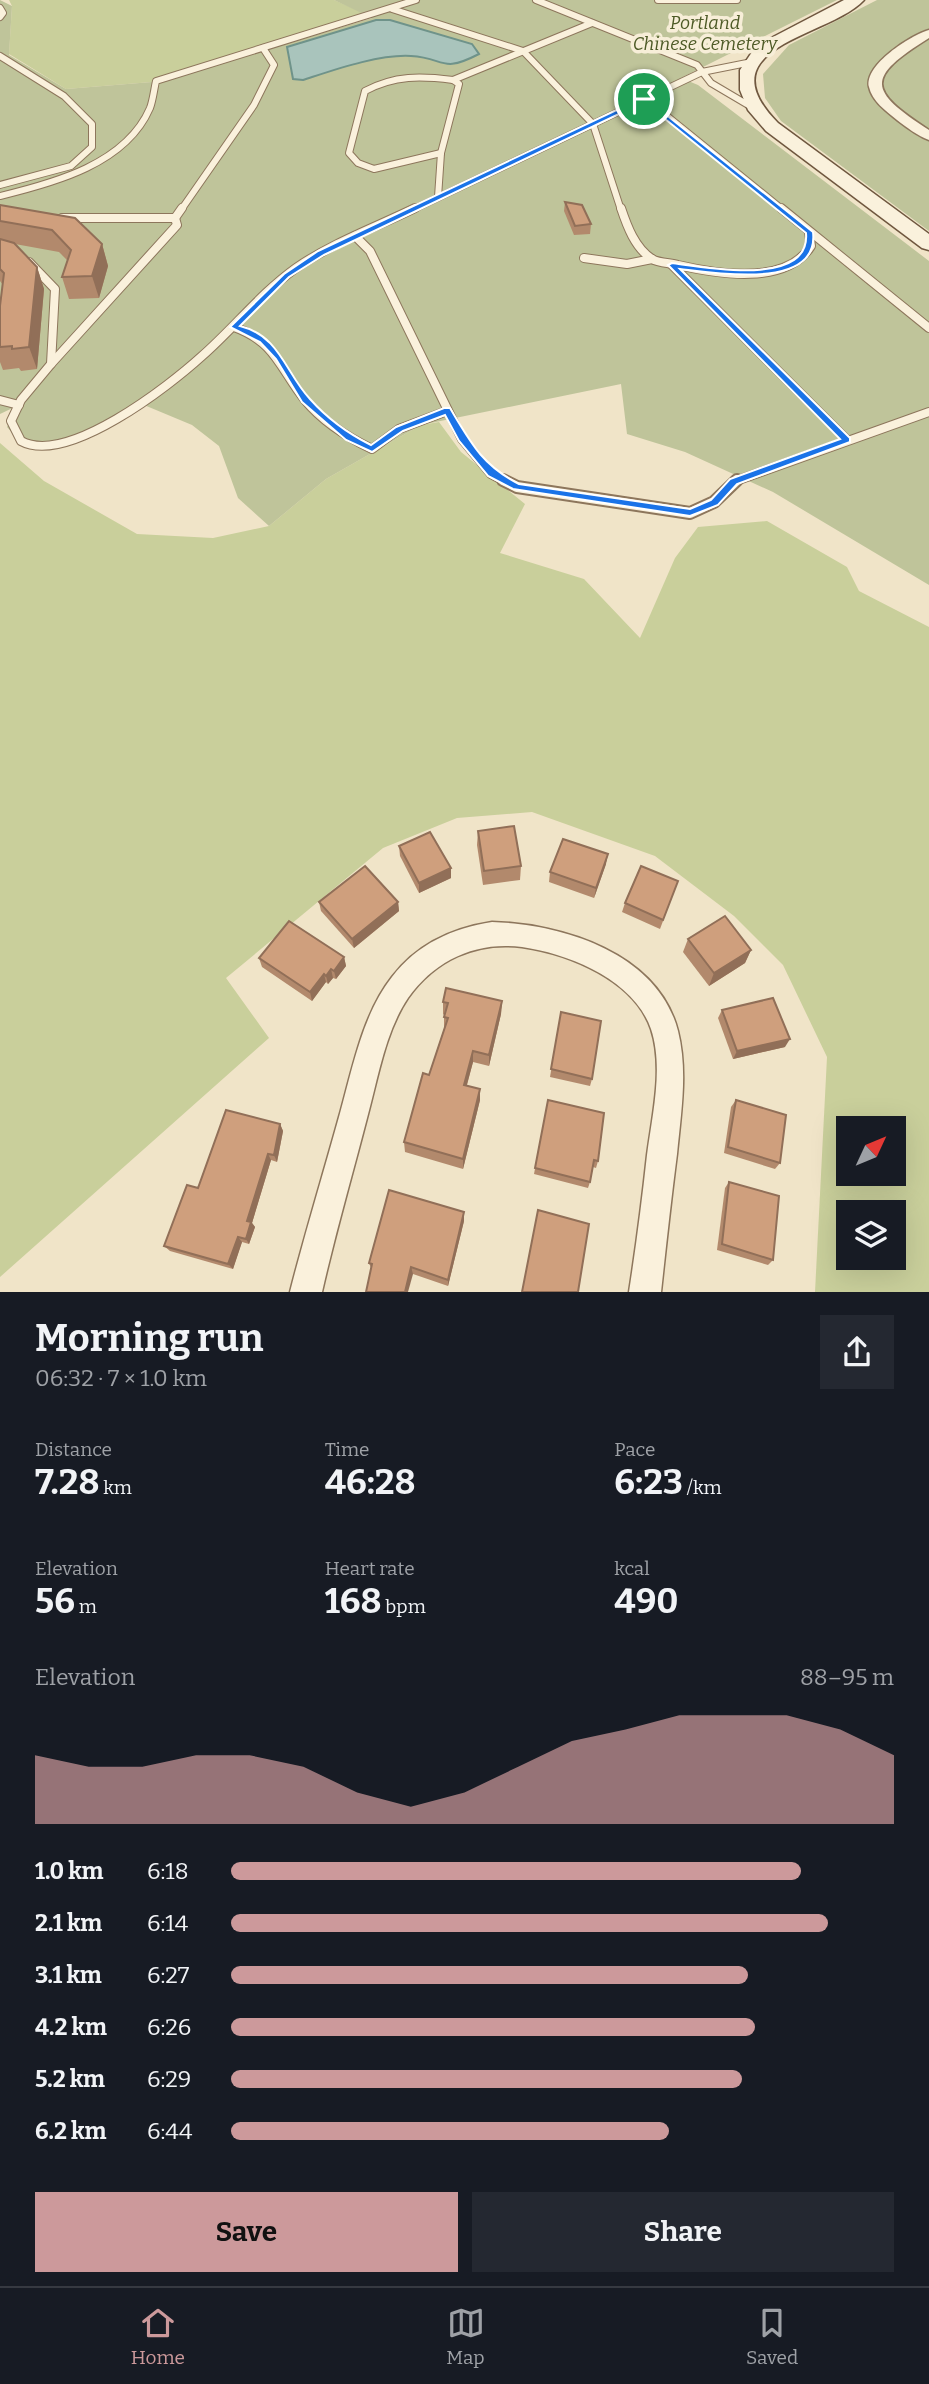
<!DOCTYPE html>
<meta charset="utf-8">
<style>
:root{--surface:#171b24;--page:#242831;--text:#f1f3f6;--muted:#9ea1a6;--line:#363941;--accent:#cc999b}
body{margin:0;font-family:Bitter,serif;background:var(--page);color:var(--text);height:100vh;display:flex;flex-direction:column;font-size:26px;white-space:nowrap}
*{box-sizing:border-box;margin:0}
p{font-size:23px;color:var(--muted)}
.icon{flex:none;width:38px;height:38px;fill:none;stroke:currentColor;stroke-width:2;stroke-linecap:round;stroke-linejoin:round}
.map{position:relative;height:1292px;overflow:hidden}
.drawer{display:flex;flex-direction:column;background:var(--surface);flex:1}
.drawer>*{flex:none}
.needle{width:46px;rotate:46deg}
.fabs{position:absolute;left:836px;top:1116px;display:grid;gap:14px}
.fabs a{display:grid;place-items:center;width:70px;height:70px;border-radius:0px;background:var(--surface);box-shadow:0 7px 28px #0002;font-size:35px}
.pin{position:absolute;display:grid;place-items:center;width:60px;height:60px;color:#fff;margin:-30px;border:4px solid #fff;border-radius:50%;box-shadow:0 2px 7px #0007}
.round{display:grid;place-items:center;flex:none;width:74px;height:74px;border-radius:0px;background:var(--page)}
.head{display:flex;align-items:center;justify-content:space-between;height:119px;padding:0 35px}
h1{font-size:38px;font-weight:700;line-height:52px}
.stats{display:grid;grid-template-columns:repeat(3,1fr);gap:10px;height:119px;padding:7px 35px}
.stats div{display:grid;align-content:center}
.stats b{font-size:35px;font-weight:700}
.stats small{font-size:19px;font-weight:400}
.stats p{font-size:19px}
.chart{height:196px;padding:14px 35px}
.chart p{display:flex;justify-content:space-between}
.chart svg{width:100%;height:126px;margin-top:7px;fill:var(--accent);opacity:.7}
.action{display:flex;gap:14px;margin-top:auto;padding:14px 35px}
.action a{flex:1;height:80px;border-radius:0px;background:var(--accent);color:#111;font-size:28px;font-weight:700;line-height:80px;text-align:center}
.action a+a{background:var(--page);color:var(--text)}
ul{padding:0 35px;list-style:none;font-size:23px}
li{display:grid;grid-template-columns:112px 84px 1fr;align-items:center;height:52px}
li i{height:18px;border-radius:9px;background:var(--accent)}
.menu{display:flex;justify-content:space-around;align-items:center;height:98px;border-top:2px solid var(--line);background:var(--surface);font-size:19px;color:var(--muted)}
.menu a{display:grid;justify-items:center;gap:4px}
.menu .current{color:var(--accent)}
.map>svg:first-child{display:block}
.green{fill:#c9cf9b;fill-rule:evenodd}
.cemetery{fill:#bfc49a}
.water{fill:#a9c4bc;stroke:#6f938a;stroke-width:2}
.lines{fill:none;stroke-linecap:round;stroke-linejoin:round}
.service-far2-casing{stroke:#8d765c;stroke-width:8}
.service-far1-casing{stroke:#8d765c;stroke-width:10}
.service-casing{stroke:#8d765c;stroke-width:14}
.minor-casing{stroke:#8d765c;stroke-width:3}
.secondary-casing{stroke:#6f573f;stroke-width:3}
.service-far2{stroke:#faf1dc;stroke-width:6}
.service-far1{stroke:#faf1dc;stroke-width:8}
.service{stroke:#faf1dc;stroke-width:10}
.minor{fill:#faf1dc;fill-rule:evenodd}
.secondary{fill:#faf1dc;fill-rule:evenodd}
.wall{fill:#b2896c}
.shaded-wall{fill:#916f58}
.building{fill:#cf9f7d;stroke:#916f58;stroke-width:2}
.route{fill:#1a73e8;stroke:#fff;stroke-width:2;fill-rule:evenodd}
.labels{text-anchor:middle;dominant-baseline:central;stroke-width:7;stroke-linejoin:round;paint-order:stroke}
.far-park-label{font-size:18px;font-style:italic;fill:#4d5a26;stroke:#f7eed8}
</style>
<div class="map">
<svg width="929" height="1292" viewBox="0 0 929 1292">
<rect width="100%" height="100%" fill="#f0e4c8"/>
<g class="green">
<path d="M 9,0 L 334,0 L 373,17 L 164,81 L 66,89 L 9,54 L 12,6 Z"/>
<path d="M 439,422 L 461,452 L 525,504 L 500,553 L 584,579 L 640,638 L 675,558 L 698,527 L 767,521 L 847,567 L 859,591 L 929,627 L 929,1292 L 815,1292 L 827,1057 L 783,965 L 734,916 L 655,856 L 532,812 L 457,818 L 383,848 L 226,978 L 269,1038 L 0,1277 L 0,443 L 44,481 L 137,534 L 213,538 L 269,526 L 326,479 L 421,425 ZM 849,1129 L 894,1129 L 894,1174 L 849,1174 ZM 849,1213 L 894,1213 L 894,1258 L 849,1258 Z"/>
</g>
<g class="cemetery">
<path d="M 0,0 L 12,6 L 9,55 L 66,89 L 164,81 L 372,18 L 334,0 L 837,0 L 681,78 L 698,85 L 929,261 L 929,585 L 773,492 L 685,452 L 627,434 L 621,384 L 421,425 L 326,479 L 269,526 L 238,498 L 219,446 L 192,425 L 144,405 L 72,445 L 24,446 L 7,427 L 19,405 L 0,414 Z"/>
<path d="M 877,0 L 929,0 L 929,231 L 781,121 L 765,98 L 763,74 L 789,45 Z"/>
</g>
<path class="water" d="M 376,20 L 390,20 L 472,44 L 479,54 C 440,74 446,58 411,56 C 379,54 334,70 303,80 L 293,79 L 287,47 Z"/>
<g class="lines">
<defs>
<g id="service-far2">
<path d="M 536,0 L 697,65 L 711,83 L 755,109"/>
<path d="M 658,0 L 737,0"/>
<path d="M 0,8 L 3,13 L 0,17"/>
<path d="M 392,9 L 523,51 L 593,124 L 621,210"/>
<path d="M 0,56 L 64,96 L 92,124 L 92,147 L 71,166 L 0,185"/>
<path d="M 646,99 L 783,210"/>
<path d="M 441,153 L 374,169 L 358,163 L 349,153 L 365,91 C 395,75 421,76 453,80"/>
<path d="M 0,196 C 54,183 126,164 150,108 C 153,100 154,90 156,81 L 416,0"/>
<path d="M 438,197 L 441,153 L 459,84 L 453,80 L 592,23"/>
<path d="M 181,210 L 254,105 L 274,65 L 263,48"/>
<path d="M 412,210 L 702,72 L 752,62"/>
</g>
<g id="service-far1">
<path d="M 621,208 C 627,226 635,248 652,259 C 658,263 671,263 678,265 C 717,274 786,286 811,246 L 809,232"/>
<path d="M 781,208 L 929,328"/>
<path d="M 175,218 L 182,208"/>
<path d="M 355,236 L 370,251 L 462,439 L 491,474 L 506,482"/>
<path d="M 584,258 L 627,264 L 652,259"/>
<path d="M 29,262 L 55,289 L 51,364 L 21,400 L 11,421 L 21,441 C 67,466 169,386 202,356 C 234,328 261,293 296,268 C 332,243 376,227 415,208"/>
<path d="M 672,265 L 847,440"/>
<path d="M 234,327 C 276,342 280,369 305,400 C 323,422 347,437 372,449 L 399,429 L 447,411"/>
<path d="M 51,364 L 177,225 L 175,218 L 62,218"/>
<path d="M 0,400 L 19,405"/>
<path d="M 733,482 L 929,412"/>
</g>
<path id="service" d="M 503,480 L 517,487 L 690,513 L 714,502 L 737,480"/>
<g id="minor">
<path d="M 929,30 L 929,38 C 865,78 868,90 929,130 L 929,140 C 918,136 906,127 897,120 C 886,111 872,101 869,87 C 864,65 911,35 929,30 Z"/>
<path d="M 492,922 C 563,924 658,953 678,1031 C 688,1071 681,1113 677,1154 C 671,1200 666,1246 661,1292 L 629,1292 C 636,1247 642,1201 647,1155 C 652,1116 664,1068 651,1029 C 634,980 570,954 522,947 C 476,941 435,960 408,998 C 385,1032 378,1078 367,1118 C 352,1176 335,1234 322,1292 L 290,1292 C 305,1233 323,1175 339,1117 C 352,1071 362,1015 392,977 C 417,944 453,928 492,922 Z"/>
</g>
<path id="secondary" d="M 844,0 L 864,0 C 830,37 702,46 778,123 L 929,234 L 929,250 L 922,248 L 766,131 L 748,110 L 740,90 L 740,70 L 756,46 Z"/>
</defs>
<use href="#service-far2" class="service-far2-casing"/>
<use href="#service-far1" class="service-far1-casing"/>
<use href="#service" class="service-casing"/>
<use href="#minor" class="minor-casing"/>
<use href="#secondary" class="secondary-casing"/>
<use href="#service-far2" class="service-far2"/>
<use href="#service-far1" class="service-far1"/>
<use href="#service" class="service"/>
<use href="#minor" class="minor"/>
<use href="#secondary" class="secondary"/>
</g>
<g class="wall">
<path d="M 565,202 L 591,224 L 590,234 L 574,235 L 564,211 Z"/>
<path d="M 0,205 L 102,244 L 108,266 L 99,298 L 69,299 L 62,277 L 68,261 L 59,252 L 15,244 L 37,267 L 44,289 L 37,369 L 21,371 L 19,368 L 3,370 L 0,362 L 0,306 L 3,285 L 0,281 Z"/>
<path d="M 478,831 L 521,866 L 520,880 L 483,885 L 477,845 Z"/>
<path d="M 399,846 L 451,878 L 419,893 L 400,856 Z"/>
<path d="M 606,864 L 594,898 L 549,882 L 550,872 Z"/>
<path d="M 678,881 L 660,929 L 622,912 L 625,903 Z"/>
<path d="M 319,902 L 398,902 L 399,911 L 354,948 L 321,911 Z"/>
<path d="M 688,939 L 751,950 L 745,963 L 709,986 L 683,952 Z"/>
<path d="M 344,957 L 346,966 L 336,979 L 333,978 L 328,984 L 326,982 L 312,1001 L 262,967 L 259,958 Z"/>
<path d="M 502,1001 L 501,1014 L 489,1066 L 473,1062 L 467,1085 L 480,1100 L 463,1169 L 405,1152 L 404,1142 L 429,1075 L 444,1029 L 444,1015 L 443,1014 L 443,1002 Z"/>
<path d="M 722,1010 L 785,1047 L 733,1059 L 718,1018 Z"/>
<path d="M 561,1012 L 592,1079 L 590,1086 L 550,1077 Z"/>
<path d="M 548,1100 L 598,1161 L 596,1168 L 593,1167 L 590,1182 L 588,1188 L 534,1174 Z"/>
<path d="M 736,1100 L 780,1163 L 775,1169 L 724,1153 L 731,1107 Z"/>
<path d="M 280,1124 L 283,1131 L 277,1162 L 271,1160 L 252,1223 L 255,1227 L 249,1244 L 242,1242 L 233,1269 L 170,1251 L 164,1246 L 198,1188 Z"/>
<path d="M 729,1182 L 773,1260 L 768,1265 L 717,1250 L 725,1188 Z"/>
<path d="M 464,1221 L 448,1286 L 413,1274 L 371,1268 L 369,1263 Z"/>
</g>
<g class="shaded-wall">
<path d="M 102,244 L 108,266 L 99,298 L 92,276 Z"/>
<path d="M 37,267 L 44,289 L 37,369 L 29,347 Z"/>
<path d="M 608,854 L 606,864 L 594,898 L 596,888 Z"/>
<path d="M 451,868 L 451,878 L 419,893 L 419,883 Z"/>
<path d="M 398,902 L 399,911 L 354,948 L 352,939 Z"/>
<path d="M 751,950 L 745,963 L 709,986 L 714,973 Z"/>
<path d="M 344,957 L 346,966 L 336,979 L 334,971 Z"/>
<path d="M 331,969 L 333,978 L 328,984 L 326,976 Z"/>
<path d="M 324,974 L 326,982 L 312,1001 L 310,992 Z"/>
<path d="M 502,1001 L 501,1014 L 489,1066 L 489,1055 Z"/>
<path d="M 790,1039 L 785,1047 L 733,1059 L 737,1051 Z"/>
<path d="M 473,1051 L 473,1062 L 464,1095 L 464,1085 Z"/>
<path d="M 480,1089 L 480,1100 L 463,1169 L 463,1159 Z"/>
<path d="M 280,1124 L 283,1131 L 277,1162 L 274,1155 Z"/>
<path d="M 268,1154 L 271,1160 L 252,1223 L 255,1227 L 249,1244 L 246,1239 L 247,1221 Z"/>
<path d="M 464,1212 L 464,1221 L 448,1286 L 448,1280 Z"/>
<path d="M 238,1237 L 242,1242 L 233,1269 L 228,1264 Z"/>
<path d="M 411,1267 L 413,1274 L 408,1292 L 405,1292 Z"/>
</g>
<g class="building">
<path d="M 565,202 L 582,205 L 591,224 L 575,226 Z"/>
<path d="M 0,205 L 75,218 L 102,244 L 92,276 L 62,277 L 71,250 L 52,230 L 0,221 Z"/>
<path d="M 0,239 L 14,243 L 37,267 L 29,347 L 12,349 L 12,346 L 0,347 L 0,306 L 4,273 L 0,269 Z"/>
<path d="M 514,826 L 521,866 L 484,871 L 478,831 Z"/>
<path d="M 430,832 L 451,868 L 419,883 L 399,846 Z"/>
<path d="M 563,839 L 608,854 L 596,888 L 550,872 Z"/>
<path d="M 365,866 L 398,902 L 352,939 L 319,902 Z"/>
<path d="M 641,866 L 678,881 L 663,920 L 625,903 Z"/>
<path d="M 725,916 L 751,950 L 714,973 L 688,939 Z"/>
<path d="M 289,921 L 344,957 L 334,971 L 331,969 L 326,976 L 324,974 L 310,992 L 259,958 Z"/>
<path d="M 446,988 L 502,1001 L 489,1055 L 473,1051 L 464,1085 L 480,1089 L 463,1159 L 404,1142 L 423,1073 L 429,1075 L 448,1018 L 444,1017 L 448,1003 L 443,1002 Z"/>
<path d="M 773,998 L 790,1039 L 737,1051 L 722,1010 Z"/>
<path d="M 561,1012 L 601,1021 L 592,1079 L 551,1069 Z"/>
<path d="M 548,1100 L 604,1113 L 598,1161 L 594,1160 L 590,1182 L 535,1168 Z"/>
<path d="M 736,1100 L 786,1115 L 780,1163 L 728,1147 Z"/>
<path d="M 226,1110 L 280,1124 L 274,1155 L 268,1154 L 247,1221 L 251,1222 L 246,1239 L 238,1237 L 228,1264 L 164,1246 L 187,1185 L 198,1188 Z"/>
<path d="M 729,1182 L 779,1196 L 773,1260 L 722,1244 Z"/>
<path d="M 389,1190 L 464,1212 L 448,1280 L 411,1267 L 405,1292 L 366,1292 L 372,1264 L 369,1263 Z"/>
<path d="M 538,1210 L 589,1224 L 578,1292 L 522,1292 Z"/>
</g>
<path class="route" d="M 644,97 L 813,232 C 820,291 714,273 680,269 L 850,438 L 850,442 L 737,484 L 718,505 L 690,516 L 513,489 L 488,476 L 459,441 L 445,415 L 403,431 L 372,452 L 346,440 L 302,402 L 276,359 L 260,342 L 230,327 L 284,274 L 318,251 ZM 644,102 L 806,233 C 811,288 703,267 672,263 L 668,265 L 840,439 L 730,479 L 711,500 L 690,509 L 519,484 C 482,465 471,443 450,408 L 444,408 L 396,427 L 371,445 C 349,434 326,417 310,399 C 285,372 280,336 240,326 L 289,277 L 324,255 Z"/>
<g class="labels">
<g class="far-park-label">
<text x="705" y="23">Portland<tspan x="705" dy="21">Chinese Cemetery</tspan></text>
</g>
</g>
</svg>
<div class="fabs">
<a><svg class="needle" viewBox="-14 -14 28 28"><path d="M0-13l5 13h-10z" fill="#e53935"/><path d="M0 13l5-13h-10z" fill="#9ea1a6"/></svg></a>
<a><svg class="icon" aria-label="layers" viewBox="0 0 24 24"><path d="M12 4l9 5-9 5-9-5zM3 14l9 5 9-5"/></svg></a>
</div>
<div class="pin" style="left:644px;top:99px;background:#1e9e55"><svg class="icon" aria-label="arrive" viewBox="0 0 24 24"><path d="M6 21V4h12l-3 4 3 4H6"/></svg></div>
</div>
<section class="drawer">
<div class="head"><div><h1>Morning run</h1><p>06:32 · 7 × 1.0 km</p></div><a class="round"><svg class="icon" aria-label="share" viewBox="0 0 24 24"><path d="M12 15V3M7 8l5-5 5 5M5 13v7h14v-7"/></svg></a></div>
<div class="stats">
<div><p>Distance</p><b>7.28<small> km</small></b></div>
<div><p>Time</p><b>46:28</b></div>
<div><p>Pace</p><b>6:23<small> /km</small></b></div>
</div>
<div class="stats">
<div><p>Elevation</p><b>56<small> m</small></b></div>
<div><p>Heart rate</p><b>168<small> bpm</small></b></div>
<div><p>kcal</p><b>490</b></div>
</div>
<div class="chart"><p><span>Elevation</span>88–95 m</p>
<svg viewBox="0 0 160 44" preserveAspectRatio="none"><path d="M0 44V20L10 24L20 24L30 20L40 20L50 24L60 33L70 38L80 33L90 24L100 15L110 11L120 6L130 6L140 6L150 11L160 20V44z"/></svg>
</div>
<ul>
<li><b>1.0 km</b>6:18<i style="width:86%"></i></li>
<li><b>2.1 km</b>6:14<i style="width:90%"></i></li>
<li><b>3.1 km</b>6:27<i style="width:78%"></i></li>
<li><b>4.2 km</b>6:26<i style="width:79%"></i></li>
<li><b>5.2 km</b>6:29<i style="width:77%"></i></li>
<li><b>6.2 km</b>6:44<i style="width:66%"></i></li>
</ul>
<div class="action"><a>Save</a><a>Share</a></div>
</section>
<nav class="menu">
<a class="current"><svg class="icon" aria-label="home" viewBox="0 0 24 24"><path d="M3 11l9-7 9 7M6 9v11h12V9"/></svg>Home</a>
<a><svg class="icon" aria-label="map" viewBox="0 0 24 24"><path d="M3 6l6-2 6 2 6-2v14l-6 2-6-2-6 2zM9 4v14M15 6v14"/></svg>Map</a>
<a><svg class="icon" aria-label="saved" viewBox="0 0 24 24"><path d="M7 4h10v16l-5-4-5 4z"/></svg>Saved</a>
</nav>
